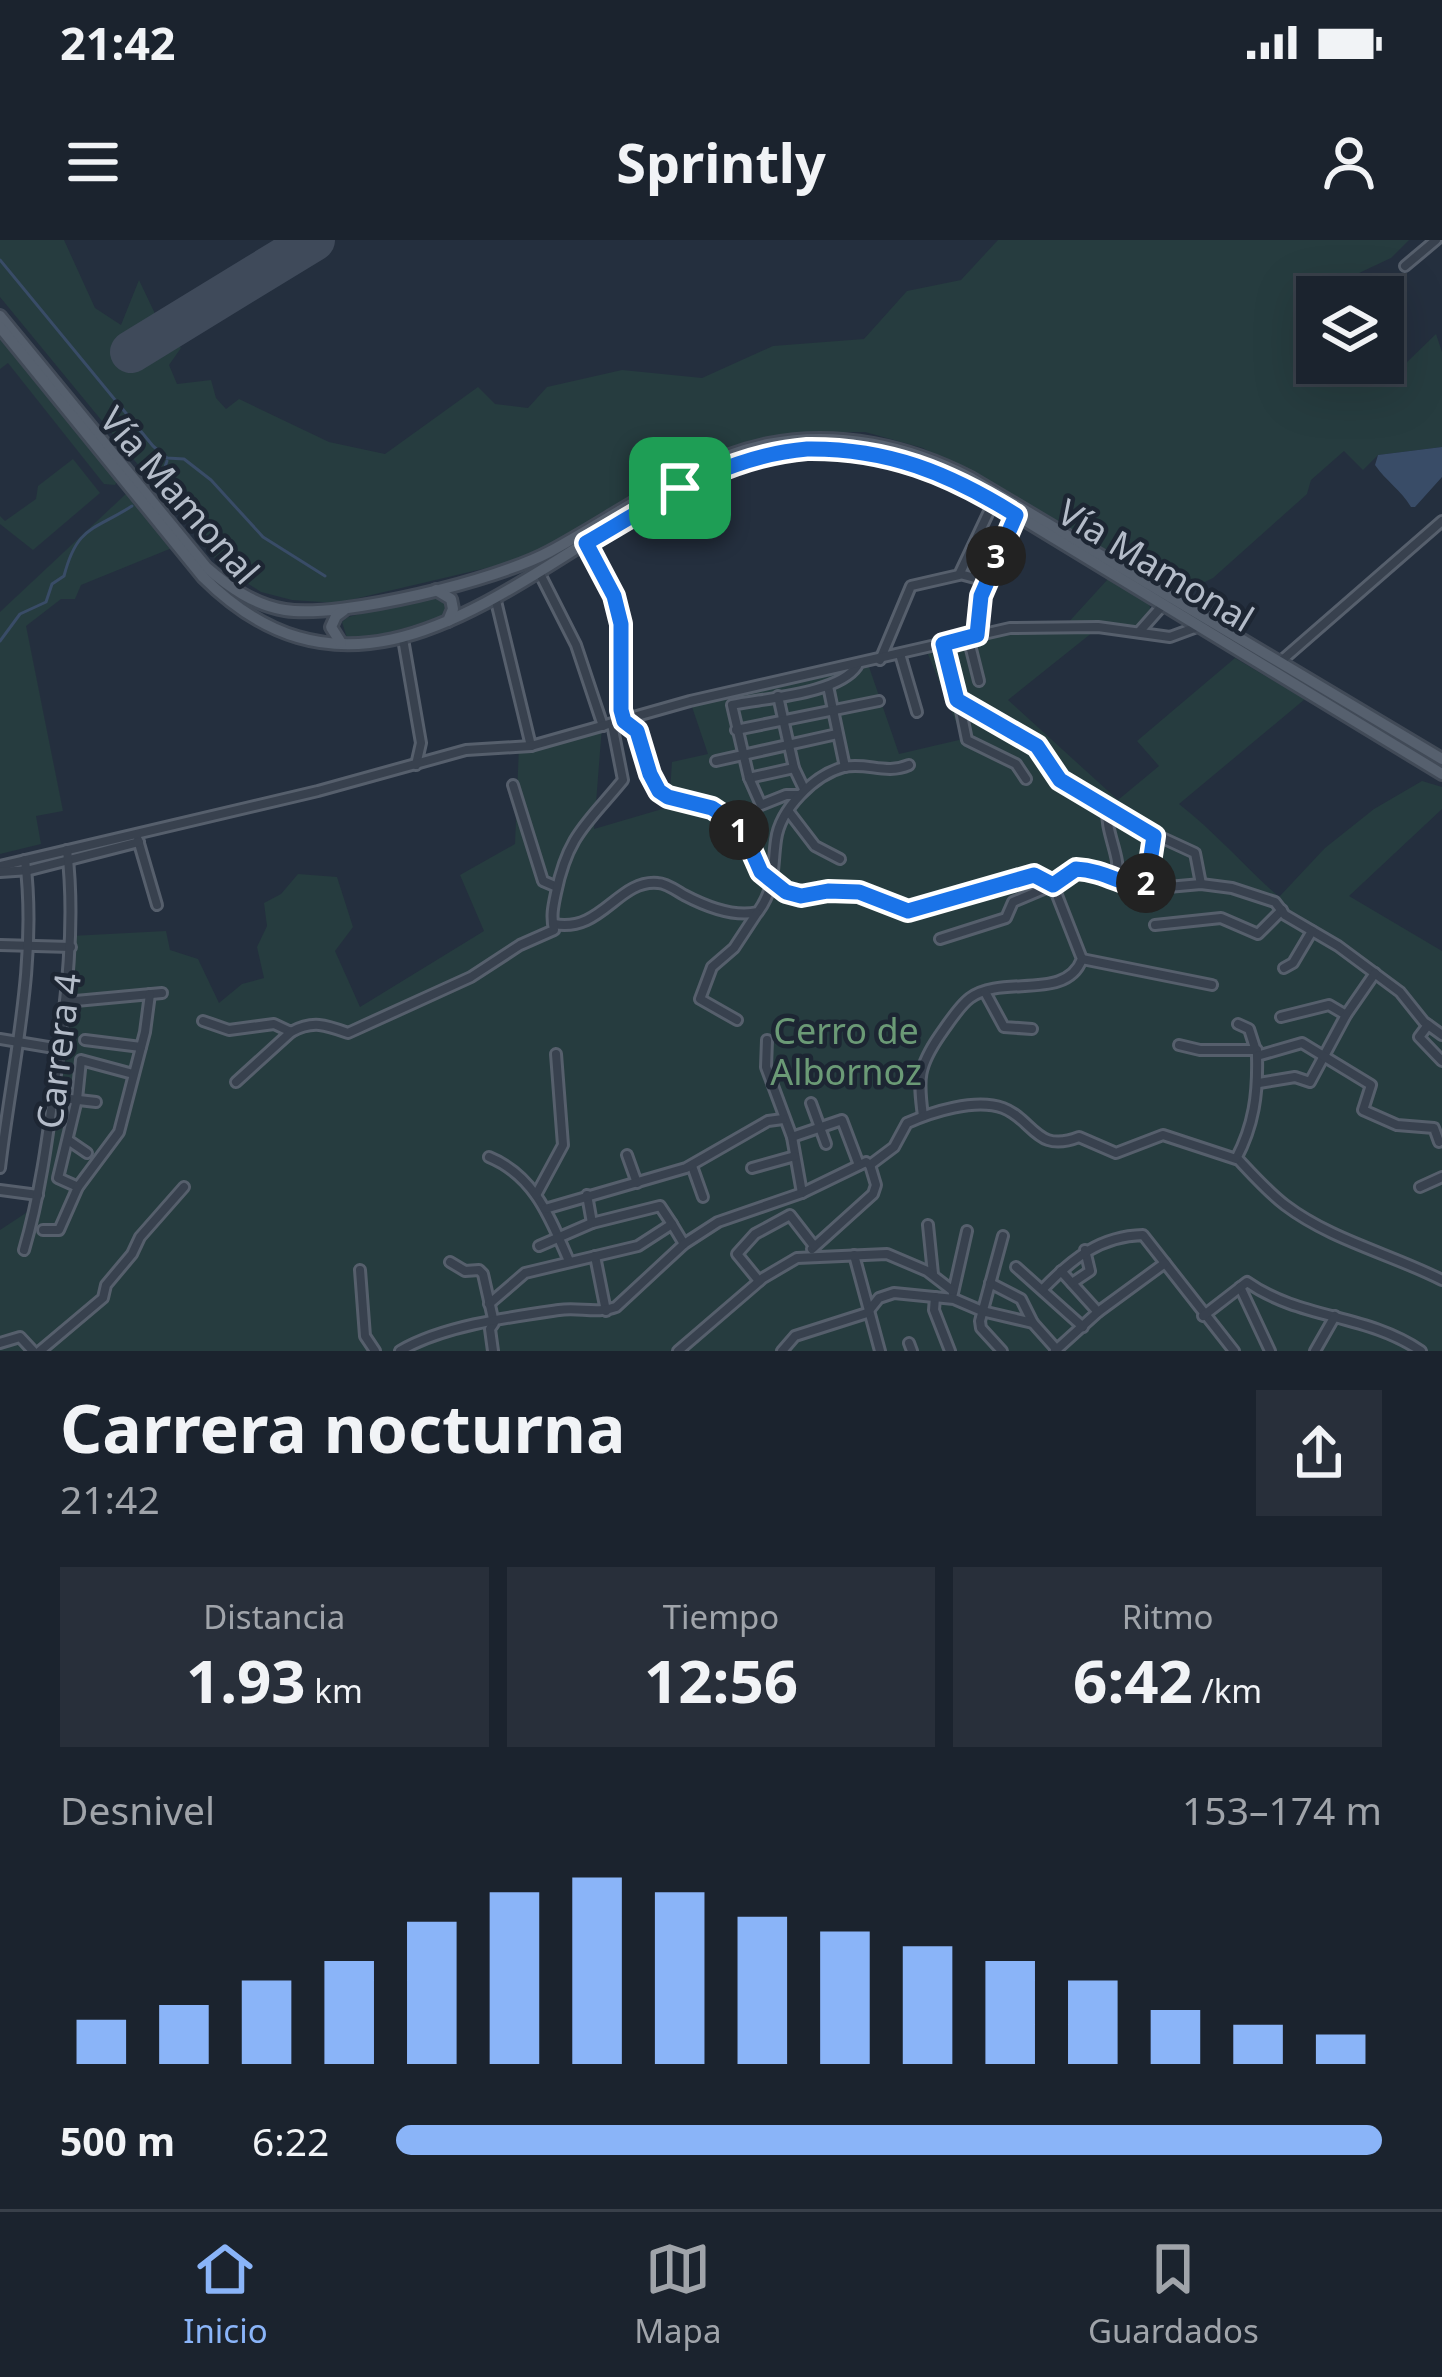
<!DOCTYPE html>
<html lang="es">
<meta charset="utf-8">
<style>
:root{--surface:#1b232e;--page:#282f3a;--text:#f1f3f6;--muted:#a0a4aa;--line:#39404a;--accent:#8ab4f8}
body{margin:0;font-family:"Noto Sans",sans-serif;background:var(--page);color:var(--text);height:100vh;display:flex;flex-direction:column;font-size:45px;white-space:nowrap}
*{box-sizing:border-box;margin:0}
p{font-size:39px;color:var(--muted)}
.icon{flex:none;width:66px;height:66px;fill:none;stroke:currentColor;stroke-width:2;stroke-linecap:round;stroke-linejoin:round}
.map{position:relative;height:1111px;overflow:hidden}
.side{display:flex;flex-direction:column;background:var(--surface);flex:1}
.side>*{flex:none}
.tools{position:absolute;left:1296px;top:36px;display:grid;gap:24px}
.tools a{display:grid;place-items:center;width:108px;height:108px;border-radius:0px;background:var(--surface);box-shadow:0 12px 48px #0002,0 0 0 3px var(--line);font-size:60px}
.pin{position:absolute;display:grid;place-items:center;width:102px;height:102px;color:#fff;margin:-51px;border-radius:24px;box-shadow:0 6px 18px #0006}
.km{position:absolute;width:60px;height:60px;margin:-30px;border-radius:50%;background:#222;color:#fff;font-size:33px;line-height:60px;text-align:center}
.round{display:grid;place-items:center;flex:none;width:126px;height:126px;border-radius:0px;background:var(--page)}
.summary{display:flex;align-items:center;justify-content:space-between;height:204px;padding:0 60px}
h1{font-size:66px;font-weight:700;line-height:90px}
.figures{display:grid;grid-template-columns:repeat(3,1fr);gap:18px;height:204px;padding:12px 60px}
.figures div{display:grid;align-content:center;border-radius:0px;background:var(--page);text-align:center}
.figures b{font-size:60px;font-weight:700}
.figures small{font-size:33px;font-weight:400}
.figures p{font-size:33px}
.chart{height:336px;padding:24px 60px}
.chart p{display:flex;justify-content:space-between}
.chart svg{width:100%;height:216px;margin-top:12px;stroke:var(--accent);stroke-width:6}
ul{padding:0 60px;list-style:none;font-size:39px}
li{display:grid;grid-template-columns:192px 144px 1fr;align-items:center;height:90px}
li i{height:30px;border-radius:15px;background:var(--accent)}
.status{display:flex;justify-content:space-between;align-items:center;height:84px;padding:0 60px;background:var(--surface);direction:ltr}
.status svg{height:33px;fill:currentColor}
header{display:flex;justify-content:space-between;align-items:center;height:156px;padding:0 60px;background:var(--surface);font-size:54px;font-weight:700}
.dock{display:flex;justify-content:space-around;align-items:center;height:168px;border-top:3px solid var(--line);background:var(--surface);font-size:33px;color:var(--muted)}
.dock a{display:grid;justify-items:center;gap:6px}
.dock .active{color:var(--accent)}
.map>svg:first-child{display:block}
.green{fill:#263c3f}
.water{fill:#394c67}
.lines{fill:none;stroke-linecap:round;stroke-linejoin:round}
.stream{stroke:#394c67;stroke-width:3}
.runway{stroke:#3f4a5a;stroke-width:42}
.minor-casing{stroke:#565f6c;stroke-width:14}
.major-casing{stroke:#414a57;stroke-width:16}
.minor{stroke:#38414e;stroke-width:8}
.major{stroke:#56606e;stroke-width:10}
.route-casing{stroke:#fff;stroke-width:24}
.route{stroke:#1a73e8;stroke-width:15}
.labels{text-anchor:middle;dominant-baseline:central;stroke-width:9;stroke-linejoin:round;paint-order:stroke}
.street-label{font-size:36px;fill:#b4bcc9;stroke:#1d2633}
.park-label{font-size:36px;fill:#6b9a76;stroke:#1d2633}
</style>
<div class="status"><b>21:42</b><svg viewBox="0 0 49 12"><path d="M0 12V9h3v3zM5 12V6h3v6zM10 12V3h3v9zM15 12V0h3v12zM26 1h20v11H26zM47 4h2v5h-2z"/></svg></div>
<header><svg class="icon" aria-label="menu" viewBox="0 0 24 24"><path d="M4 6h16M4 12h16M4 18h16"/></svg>Sprintly<svg class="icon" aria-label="person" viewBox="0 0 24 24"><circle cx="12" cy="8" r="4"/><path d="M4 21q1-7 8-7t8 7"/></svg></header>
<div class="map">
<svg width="1442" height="1111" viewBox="0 0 1442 1111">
<rect width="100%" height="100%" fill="#242f3e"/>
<g class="green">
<path d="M 0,0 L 64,0 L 95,68 L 121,85 L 139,40 L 158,80 L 181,108 L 169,125 L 177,144 L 211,140 L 216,158 L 226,169 L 239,159 L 329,202 L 385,214 L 478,147 L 495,164 L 528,168 L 547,147 L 622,130 L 702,138 L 773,106 L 864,99 L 907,51 L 961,40 L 998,0 L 1409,0 L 1391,18 L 1340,42 L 1351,57 L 1317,57 L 1317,123 L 1383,123 L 1383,99 L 1404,125 L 1436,94 L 1442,112 L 1442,207 L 1378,215 L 1363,230 L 1344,211 L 1311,240 L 1307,254 L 1213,338 L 1184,352 L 1160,346 L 923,208 L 865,192 L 802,192 L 728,209 L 543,309 L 508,323 L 337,363 L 292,360 L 261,352 L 223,328 L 0,57 Z"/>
<path d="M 0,99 L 118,240 L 115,245 L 104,244 L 8,123 L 0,129 Z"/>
<path d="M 73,219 L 100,253 L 33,310 L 0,284 L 0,276 L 5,281 L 36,259 L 38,246 Z"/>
<path d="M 128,252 L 172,308 L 81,345 L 75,359 L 61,359 L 26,386 L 63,571 L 36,576 L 41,604 L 0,614 L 0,372 Z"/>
<path d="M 1108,339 L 1149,364 L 1151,370 L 1138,389 L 1083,385 L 1098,388 L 1008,460 L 1118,560 L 1159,526 L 1137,501 L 1235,418 L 1305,459 L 1179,564 C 1216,593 1244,626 1279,657 L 1325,608 L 1374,569 L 1422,541 L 1442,547 L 1442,569 L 1349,656 L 1442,711 L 1442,1111 L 0,1111 L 0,990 L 38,965 L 71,696 L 166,691 L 170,710 L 198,719 L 219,763 L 242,744 L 264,738 L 257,707 L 267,686 L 264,663 L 281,654 L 298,634 L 337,637 L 353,687 L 335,711 L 360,767 L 484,691 L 460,635 L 515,604 L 519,506 L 602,486 L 594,589 L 669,567 L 672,522 L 708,514 L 689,458 L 867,421 L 899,514 L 963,499 L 925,407 L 1010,386 L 1066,385 Z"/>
<path d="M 433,356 L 449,365 L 445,375 C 413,386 382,397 347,398 L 342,382 L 348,377 Z"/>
</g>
<path class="water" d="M 1442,207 L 1442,237 L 1415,267 L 1411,267 C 1401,250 1386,241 1375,225 L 1378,215 Z"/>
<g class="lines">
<g class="stream">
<path d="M 0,20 L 153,206 L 167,218 L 184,219 L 211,240 L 263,297 L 325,336"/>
<path d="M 150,250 L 160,241 L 167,221"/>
<path d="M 0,401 L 20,374 L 46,362 L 52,344 L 64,336 C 77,286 93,291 132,266"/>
</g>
<path class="runway" d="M 131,112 L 314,0"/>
<defs>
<g id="minor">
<path d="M 1405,26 L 1436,0"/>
<path d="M 586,303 L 613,356 L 621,384 L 621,470 C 624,483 631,480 637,491 C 648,511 642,542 666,556 C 684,566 708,562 726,576 C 751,596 753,629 780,648 C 800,663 819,650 841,650 C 865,651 879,666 901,670 C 928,676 1002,642 1033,635 L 1053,645 L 1082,719 C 1066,762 1002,734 970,758 C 959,766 948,784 940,795 C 918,827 918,839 923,876"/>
<path d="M 539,332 L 576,405 L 603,486"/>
<path d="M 960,334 L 986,341"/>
<path d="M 495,357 L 531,506"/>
<path d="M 1139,392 L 1162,366"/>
<path d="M 977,395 L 981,356 L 1016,275"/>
<path d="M 968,397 L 979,441"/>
<path d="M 403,399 L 421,503 L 416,525"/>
<path d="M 943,404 L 960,465 L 1040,508 L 1060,540 L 1085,557 L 1107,565 L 1130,583 L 1195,613 L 1201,644"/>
<path d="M 900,414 L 917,472"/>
<path d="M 880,420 L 911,346 L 959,335 L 994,261"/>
<path d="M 1280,422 L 1442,281"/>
<path d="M 828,446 L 845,527"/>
<path d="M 778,456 L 794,528 L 804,549"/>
<path d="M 960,466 L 967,500 L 1016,524 L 1026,539"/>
<path d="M 736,490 L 879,461"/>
<path d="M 716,521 L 837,494"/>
<path d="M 794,528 L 749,538 L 732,465 C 765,458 838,454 857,426"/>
<path d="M 749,538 L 761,565 L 786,555 L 799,555"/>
<path d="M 513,545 L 543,641 L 557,647"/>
<path d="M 1107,565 C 1105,594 1121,615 1117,637"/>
<path d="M 789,572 L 815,606 L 840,619"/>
<path d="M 138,600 L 157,665"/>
<path d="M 0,626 L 318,551 L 466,510 L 531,506 L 690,461 L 1010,388 L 1098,387 L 1170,397 L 1197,387"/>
<path d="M 0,632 L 30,630 L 139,602"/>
<path d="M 1146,649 L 1154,597"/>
<path d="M 554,684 C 602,693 618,639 658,643 C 666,643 677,651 684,655 C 705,666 734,678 758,672 C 776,647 772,628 776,600 C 780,569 814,535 844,527 C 867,522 886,535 909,525"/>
<path d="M 1155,685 L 1221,678 L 1258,694 L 1282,670"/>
<path d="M 940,699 L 1006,678 L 1013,662 L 1053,645 L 1076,629 L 1117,637 L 1129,646 L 1146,649 L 1201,644 L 1232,648 L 1275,662 L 1285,675 L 1338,706 L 1400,752 L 1424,782 L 1442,795"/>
<path d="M 0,705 L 71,707"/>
<path d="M 1082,719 L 1212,745"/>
<path d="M 1284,728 L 1293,723 L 1312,691"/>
<path d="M 985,752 L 1004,787 L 1032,789"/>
<path d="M 65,762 L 162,753"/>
<path d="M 1281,777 L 1329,765 L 1346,775"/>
<path d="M 737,780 L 700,759 L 712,727 L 734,708 L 757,673"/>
<path d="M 203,781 L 229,790 L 274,784 L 291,792 C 313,780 326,785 348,793 L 471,737 L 520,705 L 554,690 C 551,676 553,667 556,653 C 568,594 588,583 623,540 L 612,484"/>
<path d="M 1238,784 L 1249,789 L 1257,814"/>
<path d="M 1428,785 L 1419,797 L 1442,821"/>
<path d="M 0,799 L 60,809"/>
<path d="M 85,800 L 141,807"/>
<path d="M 767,800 L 766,827 L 792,897 L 802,953"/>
<path d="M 1179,805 L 1200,810 L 1257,810"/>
<path d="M 236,842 L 291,792"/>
<path d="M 1259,843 L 1295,837 L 1310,842 L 1346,775 L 1375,733"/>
<path d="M 53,857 L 96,862"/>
<path d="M 811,863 L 826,904"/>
<path d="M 792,897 L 842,880 L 859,925"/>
<path d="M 68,900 L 87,913"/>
<path d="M 627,915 L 637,943"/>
<path d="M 489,917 C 535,936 550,978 569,1021"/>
<path d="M 1237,918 C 1252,934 1268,952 1285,965 C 1331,1000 1391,1014 1442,1040"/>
<path d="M 692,926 L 703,957"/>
<path d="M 0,928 C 12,825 38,723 25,620"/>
<path d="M 752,928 L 795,916"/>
<path d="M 78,947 L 58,938 L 77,859 L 81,820 L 133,834"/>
<path d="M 1420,947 L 1442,937"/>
<path d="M 0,950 L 38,955"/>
<path d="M 536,955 L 563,905 L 556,814"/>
<path d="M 587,955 L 592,983"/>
<path d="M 545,969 L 686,928 L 768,881 L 783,879"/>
<path d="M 928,985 L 933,1034"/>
<path d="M 43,990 L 59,990 L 78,947 L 119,892 L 145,792 L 150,754"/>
<path d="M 539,1006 L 592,983 L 660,966 L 672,984"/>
<path d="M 812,1009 L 873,954 L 876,945 L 870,925"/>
<path d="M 24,1010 C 41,952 48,894 56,834 C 66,759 76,685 67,610"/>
<path d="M 854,1015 L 880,1111"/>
<path d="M 595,1016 L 606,1071"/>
<path d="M 450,1022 L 465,1031 L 479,1030 L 483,1034 L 494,1083 L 490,1089 L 493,1111"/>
<path d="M 1016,1027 L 1083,1087"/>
<path d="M 360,1030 L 365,1096 L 375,1111"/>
<path d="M 1061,1031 L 1098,1072"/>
<path d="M 759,1041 L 737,1014 L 755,994 L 790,975 L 814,1006"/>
<path d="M 990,1043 L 1021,1059 L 1033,1083"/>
<path d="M 1072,1043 L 1090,1031 L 1085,1010"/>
<path d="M 1240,1047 L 1270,1111"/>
<path d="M 1043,1049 C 1072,1019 1100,996 1143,995 L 1234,1111"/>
<path d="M 953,1053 L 967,991"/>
<path d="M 935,1057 L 934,1070 L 950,1111"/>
<path d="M 489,1064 L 525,1033 L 638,1006 L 672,984 L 684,1004"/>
<path d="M 1203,1076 L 1247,1042 C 1301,1080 1365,1073 1421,1111"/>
<path d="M 0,1103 L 20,1097 L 33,1111"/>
<path d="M 909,1103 L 912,1111"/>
<path d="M 40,1111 L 103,1058 L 106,1045 L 132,1014 L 140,997 L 184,947"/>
<path d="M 400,1111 C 442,1086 510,1077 559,1070 C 578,1067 598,1074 616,1067 L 684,1004 L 718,982 L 802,953 L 866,922 L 870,925 L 894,907 L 907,883 C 932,872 975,858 1003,868 C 1034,880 1036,914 1079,897 L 1116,913 L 1163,895 L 1236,919 C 1254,885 1258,854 1257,816 L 1302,803 L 1371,845 L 1363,870 L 1397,885 L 1434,888 L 1439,902"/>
<path d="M 678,1111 L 763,1038 L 797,1018 L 887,1014 L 927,1031 L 953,1051"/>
<path d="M 782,1111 L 795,1096 L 867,1073 L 879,1058 L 894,1053 L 954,1059 L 982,1071 L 1033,1083 L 1057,1110"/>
<path d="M 1002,1111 L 981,1088 L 980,1081 L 1003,996"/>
<path d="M 1055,1111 L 1098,1072 L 1165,1023"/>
<path d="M 1315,1111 L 1335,1076"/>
</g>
<g id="major">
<path d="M 0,76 L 206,327 C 229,347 254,365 285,370 C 341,379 497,340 549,312 C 620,274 687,221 768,204 C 838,190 909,206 971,238 L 1442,519"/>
<path d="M 0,87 L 203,337 C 393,527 575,259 762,215 C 831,199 904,214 967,245 L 1442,534"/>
<path d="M 436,350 L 451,359 L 453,369 L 448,381"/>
<path d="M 341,403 L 331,387 L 336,376 L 344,370"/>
</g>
</defs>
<use href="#minor" class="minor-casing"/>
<use href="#major" class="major-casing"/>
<use href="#minor" class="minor"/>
<use href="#major" class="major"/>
</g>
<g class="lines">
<defs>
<path id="route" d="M 807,209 C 887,208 949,233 1016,275 L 981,356 L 977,395 L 943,404 L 957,460 L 1037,506 L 1060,540 L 1154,596 L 1146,649 C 1121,644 1102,630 1076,629 L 1053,645 L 1034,635 L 908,671 L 859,652 L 828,651 L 801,656 L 786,652 L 761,632 L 746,598 L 730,580 L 712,568 L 668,557 L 659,551 L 650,534 L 637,491 L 624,481 L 621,470 L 621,384 L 614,356 L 586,303 C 657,262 723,216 807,209 Z"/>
</defs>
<use href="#route" class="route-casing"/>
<use href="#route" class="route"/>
</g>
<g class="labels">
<g class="street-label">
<text transform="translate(180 255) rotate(49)">Vía Mamonal</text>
<text transform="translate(1156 325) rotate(31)">Vía Mamonal</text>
<text transform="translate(58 811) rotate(-83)">Carrera 4</text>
</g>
<g class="park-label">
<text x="846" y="790">Cerro de<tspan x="846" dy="41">Albornoz</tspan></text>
</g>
</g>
</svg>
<div class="tools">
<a><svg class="icon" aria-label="layers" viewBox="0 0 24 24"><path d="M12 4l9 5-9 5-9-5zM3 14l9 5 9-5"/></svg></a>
</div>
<div class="pin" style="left:680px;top:248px;background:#1e9e55"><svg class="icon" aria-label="arrive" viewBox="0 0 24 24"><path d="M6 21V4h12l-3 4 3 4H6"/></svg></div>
<b class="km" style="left:739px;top:590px">1</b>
<b class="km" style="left:1146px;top:643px">2</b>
<b class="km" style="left:996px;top:316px">3</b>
</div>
<section class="side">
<div class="summary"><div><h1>Carrera nocturna</h1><p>21:42</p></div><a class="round"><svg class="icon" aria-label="share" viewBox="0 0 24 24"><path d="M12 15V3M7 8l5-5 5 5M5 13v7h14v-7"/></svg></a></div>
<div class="figures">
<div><p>Distancia</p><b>1.93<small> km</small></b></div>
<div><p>Tiempo</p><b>12:56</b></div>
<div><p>Ritmo</p><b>6:42<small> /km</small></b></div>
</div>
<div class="chart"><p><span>Desnivel</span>153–174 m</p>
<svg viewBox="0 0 160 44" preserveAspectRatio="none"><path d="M5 44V35M15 44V32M25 44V27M35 44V23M45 44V15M55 44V9M65 44V6M75 44V9M85 44V14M95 44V17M105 44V20M115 44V23M125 44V27M135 44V33M145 44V36M155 44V38"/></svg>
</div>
<ul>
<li><b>500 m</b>6:22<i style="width:100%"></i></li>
</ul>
</section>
<nav class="dock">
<a class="active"><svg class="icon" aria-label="home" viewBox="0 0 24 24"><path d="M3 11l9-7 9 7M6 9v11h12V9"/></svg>Inicio</a>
<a><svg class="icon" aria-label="map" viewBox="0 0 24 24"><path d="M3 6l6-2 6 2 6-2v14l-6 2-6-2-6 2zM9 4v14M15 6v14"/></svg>Mapa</a>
<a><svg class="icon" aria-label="saved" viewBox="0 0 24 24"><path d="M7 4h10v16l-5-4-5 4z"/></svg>Guardados</a>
</nav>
